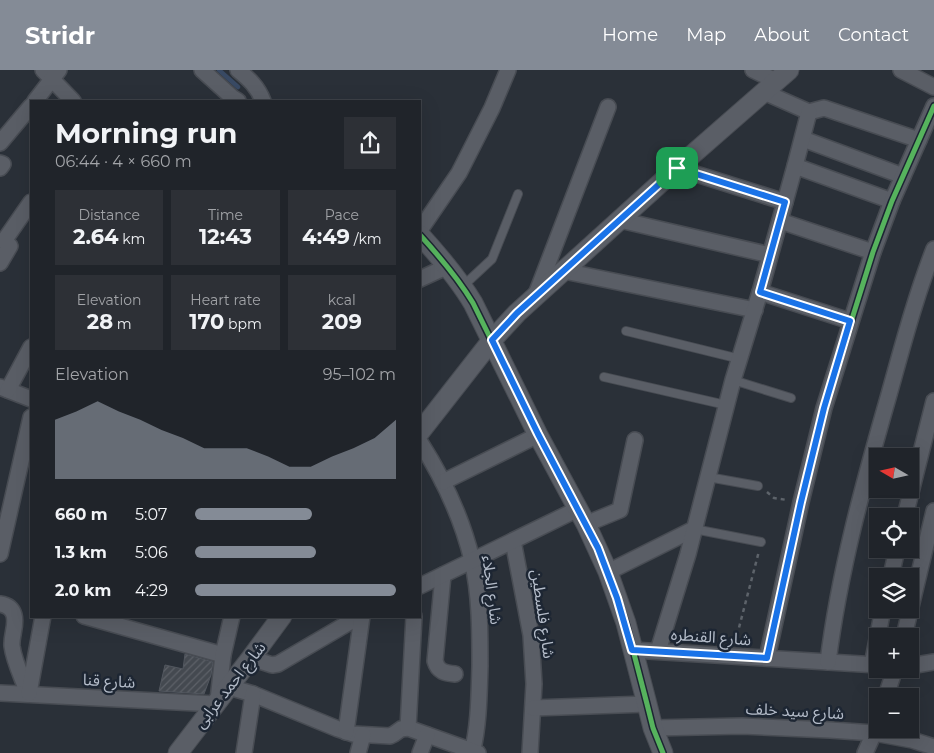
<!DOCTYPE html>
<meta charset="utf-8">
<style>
:root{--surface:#20242a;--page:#2d3036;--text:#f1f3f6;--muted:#a2a4a8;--line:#3d4147;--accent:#848b96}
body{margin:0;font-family:Montserrat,"Noto Sans Arabic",sans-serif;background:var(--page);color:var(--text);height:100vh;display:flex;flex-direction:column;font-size:19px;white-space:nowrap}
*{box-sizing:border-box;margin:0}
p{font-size:16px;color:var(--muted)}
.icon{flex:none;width:28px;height:28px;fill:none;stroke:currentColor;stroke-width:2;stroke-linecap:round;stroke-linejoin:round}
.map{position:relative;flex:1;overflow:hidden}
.drawer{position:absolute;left:30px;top:30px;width:391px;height:518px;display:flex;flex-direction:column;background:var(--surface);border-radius:0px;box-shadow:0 5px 20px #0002,0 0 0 1px var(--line)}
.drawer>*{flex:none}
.needle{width:32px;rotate:279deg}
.tools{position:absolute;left:869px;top:378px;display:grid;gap:10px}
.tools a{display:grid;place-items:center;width:50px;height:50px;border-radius:0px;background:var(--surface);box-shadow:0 5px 20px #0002,0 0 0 1px var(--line);font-size:25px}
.pin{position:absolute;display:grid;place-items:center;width:42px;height:42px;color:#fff;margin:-21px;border-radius:10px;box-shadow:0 2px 8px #0006}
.round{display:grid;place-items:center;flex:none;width:52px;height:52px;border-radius:0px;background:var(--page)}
.overview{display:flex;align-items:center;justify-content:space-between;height:85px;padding:0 25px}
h1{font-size:28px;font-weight:700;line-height:38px}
.metrics{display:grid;grid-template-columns:repeat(3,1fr);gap:8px;height:85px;padding:5px 25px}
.metrics div{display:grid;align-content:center;border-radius:0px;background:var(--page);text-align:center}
.metrics b{font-size:21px;font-weight:700}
.metrics small{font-size:14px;font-weight:400}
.metrics p{font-size:14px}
.chart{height:140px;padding:10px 25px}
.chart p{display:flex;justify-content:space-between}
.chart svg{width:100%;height:90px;margin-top:5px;fill:var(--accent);opacity:.7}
ul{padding:0 25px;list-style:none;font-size:16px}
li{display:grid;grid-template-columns:80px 60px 1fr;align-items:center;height:38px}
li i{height:12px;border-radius:6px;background:var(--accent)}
header{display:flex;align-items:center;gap:30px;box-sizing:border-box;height:70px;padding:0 25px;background:var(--accent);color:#fff}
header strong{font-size:24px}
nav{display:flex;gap:28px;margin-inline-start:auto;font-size:18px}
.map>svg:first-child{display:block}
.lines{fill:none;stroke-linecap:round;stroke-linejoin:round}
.stream{stroke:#384963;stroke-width:4.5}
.building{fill:url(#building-hatch);stroke:#52575f}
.service-casing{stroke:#484c53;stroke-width:10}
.minor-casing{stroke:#484c53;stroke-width:18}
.tertiary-casing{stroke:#484c53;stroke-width:21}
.path{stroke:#5d636a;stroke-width:2.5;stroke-dasharray:4 4;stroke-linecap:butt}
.service{stroke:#5a5e66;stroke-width:8}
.minor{stroke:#5a5e66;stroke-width:15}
.tertiary{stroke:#5a5e66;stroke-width:19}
.cycleway-casing{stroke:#1d2633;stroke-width:8}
.cycleway{stroke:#56b35d;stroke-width:5}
.route-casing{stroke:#fff;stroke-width:10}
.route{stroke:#1a73e8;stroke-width:6}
.labels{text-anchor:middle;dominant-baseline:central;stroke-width:5;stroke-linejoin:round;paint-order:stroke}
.street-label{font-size:16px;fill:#b4bcc9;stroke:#1d2633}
</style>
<header>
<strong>Stridr</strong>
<nav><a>Home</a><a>Map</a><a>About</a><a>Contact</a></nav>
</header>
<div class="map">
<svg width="934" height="683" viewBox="0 0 934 683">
<defs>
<pattern id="building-hatch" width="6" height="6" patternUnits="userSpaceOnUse" patternTransform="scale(1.25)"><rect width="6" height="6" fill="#444950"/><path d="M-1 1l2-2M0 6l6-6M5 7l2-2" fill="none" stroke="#5d6168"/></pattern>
</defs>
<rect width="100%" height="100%" fill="#2a3038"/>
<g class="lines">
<path class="stream" d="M 219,0 L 238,17"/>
</g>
<path class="building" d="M 185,584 L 213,592 L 211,605 L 204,624 L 159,621 L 165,595 L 183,599 Z"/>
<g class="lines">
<defs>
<g id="service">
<path d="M 463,216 L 492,189 L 518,124"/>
<path d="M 626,261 L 740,289"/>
<path d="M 604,307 L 726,335"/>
<path d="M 733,310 L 791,328"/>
<path d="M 708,407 L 758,416"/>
<path d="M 694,459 L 761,472"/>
</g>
<g id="minor">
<path d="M 43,0 L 73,31"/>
<path d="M 202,0 L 233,28 L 238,31"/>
<path d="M 238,0 C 249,9 258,17 263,31"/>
<path d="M 753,0 L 776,11"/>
<path d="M 901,0 L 934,17"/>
<path d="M 764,22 L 809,42 L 824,38 L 919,70"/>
<path d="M 35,31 L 59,0"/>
<path d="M 803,69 L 903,106"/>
<path d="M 0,73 L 31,36"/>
<path d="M 0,93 L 3,94 L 0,98"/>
<path d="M 795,96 L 892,131"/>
<path d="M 677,98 L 785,132"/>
<path d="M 620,150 L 770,185"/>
<path d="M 780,151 L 873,182"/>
<path d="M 420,160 L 459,103 L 492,38 L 508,0"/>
<path d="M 0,193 L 10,176 L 4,171 L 31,132"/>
<path d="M 564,201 L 755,240"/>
<path d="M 420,209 L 448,196"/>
<path d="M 760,222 L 850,251"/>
<path d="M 535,227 L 608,37"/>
<path d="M 0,317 L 31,329"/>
<path d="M 8,320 L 31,277"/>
<path d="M 420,372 C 443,408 462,448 472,490 C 480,524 480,561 480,596 C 479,625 479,655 472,683"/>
<path d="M 443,412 L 538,365"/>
<path d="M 905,446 L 934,331"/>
<path d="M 586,454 L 620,440 L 635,370"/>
<path d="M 513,471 L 531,565 L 534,614 L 530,683"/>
<path d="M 0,484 L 31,347"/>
<path d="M 608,502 L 694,459"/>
<path d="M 443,505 L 435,591 C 438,602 445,603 455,604"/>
<path d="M 891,506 L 897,479"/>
<path d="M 420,516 L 578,439"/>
<path d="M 0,534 C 7,535 12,538 14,545 C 17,555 11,566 12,576 C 14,592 23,609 28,624"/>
<path d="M 84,546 L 223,585"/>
<path d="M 904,566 L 934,441"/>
<path d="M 632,580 L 878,595"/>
<path d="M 658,581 L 688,484 L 733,310 L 760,222 L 795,96 L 809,42"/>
<path d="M 251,588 L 272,595 L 278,594 L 360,546"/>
<path d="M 767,588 L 801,432 L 824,338 L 873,182 L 892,131 L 934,36"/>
<path d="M 828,592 C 839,503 863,415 888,328 C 902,278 915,228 934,179"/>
<path d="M 872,595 L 883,539"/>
<path d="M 910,596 L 934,592"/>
<path d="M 229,617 L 253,624 L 338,659 L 353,664 L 390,666 L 394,664 L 401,659 L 408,658 L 478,683"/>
<path d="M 0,623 L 216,634"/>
<path d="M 29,623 L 43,546"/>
<path d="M 886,626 L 895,599"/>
<path d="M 218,630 L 223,585 L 232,546"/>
<path d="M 533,638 L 647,634"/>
<path d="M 408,658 L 414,546"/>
<path d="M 653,658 L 742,656 L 830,660 L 874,663 L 912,670 L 934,677"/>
<path d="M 346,662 L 362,546"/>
<path d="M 244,683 L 253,624"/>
<path d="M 358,683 L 363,665"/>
<path d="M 420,683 L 427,665"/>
<path d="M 865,683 L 874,663 L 878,652"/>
</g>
<g id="tertiary">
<path d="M 420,165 C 440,187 458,208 473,233 L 538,365 L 586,454 L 608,502 L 626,553 L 647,634 L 653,658 L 663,683"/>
<path d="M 420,362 L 492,270 L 517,243 L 677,98 L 789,0"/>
<path d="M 178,683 L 251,588 L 282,546"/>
</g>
</defs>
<use href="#service" class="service-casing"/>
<use href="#minor" class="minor-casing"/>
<use href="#tertiary" class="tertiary-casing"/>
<g class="path">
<path d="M 767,422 L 774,428 L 787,430"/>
<path d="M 735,573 L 759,481"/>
</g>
<use href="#service" class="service"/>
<use href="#minor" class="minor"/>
<use href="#tertiary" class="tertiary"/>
<defs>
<g id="cycleway">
<path d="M 420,165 C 440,187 458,208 473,233 L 538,365 L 586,454 L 608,502 L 626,553 L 647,634 L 653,658 L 663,683"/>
<path d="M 767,588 L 801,432 L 824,338 L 873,182 L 892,131 L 934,36"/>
</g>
</defs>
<use href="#cycleway" class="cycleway-casing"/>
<use href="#cycleway" class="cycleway"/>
</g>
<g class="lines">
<defs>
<path id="route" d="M 677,98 L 785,132 L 760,222 L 850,251 L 824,338 L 801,432 L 767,588 L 632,580 L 617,528 L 598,478 L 538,364 L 492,270 L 517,243 Z"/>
</defs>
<use href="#route" class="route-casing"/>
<use href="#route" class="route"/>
</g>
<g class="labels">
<g class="street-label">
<text transform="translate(492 520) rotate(83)">شارع الجلاء</text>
<text transform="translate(543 544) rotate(82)">شارع فلسطين</text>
<text transform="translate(711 567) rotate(4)">شارع القنطره</text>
<text transform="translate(109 611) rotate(3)">شارع قنا</text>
<text transform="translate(230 615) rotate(-52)">شارع احمد عرابى</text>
<text transform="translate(795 641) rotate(3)">شارع سيد خلف</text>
</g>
</g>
</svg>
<div class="tools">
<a><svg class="needle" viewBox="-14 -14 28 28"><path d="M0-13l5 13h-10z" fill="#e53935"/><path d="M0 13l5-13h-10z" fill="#a2a4a8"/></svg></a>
<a><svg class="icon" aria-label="locate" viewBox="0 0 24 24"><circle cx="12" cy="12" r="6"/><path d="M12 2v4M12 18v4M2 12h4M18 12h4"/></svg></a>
<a><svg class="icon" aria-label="layers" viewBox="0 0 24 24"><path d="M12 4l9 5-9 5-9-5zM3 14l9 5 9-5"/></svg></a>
<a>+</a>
<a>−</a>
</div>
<div class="pin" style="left:677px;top:98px;background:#1e9e55"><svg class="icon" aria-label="arrive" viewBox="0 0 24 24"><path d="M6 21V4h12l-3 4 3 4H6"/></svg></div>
<section class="drawer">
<div class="overview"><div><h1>Morning run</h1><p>06:44 · 4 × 660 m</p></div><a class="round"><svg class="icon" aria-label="share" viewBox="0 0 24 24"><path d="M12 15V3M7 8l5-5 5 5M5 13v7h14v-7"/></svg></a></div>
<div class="metrics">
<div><p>Distance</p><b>2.64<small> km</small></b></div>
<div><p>Time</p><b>12:43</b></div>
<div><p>Pace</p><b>4:49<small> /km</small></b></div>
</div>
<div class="metrics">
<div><p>Elevation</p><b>28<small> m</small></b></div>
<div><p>Heart rate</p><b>170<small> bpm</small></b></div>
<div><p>kcal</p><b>209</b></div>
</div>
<div class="chart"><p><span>Elevation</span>95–102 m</p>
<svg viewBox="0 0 160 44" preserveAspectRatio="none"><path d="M0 44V15L10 11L20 6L30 11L40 15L50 20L60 24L70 29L80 29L90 29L100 33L110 38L120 38L130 33L140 29L150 24L160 15V44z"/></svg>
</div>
<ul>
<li><b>660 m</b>5:07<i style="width:58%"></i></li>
<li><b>1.3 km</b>5:06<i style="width:60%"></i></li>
<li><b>2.0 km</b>4:29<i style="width:100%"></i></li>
</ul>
</section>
</div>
